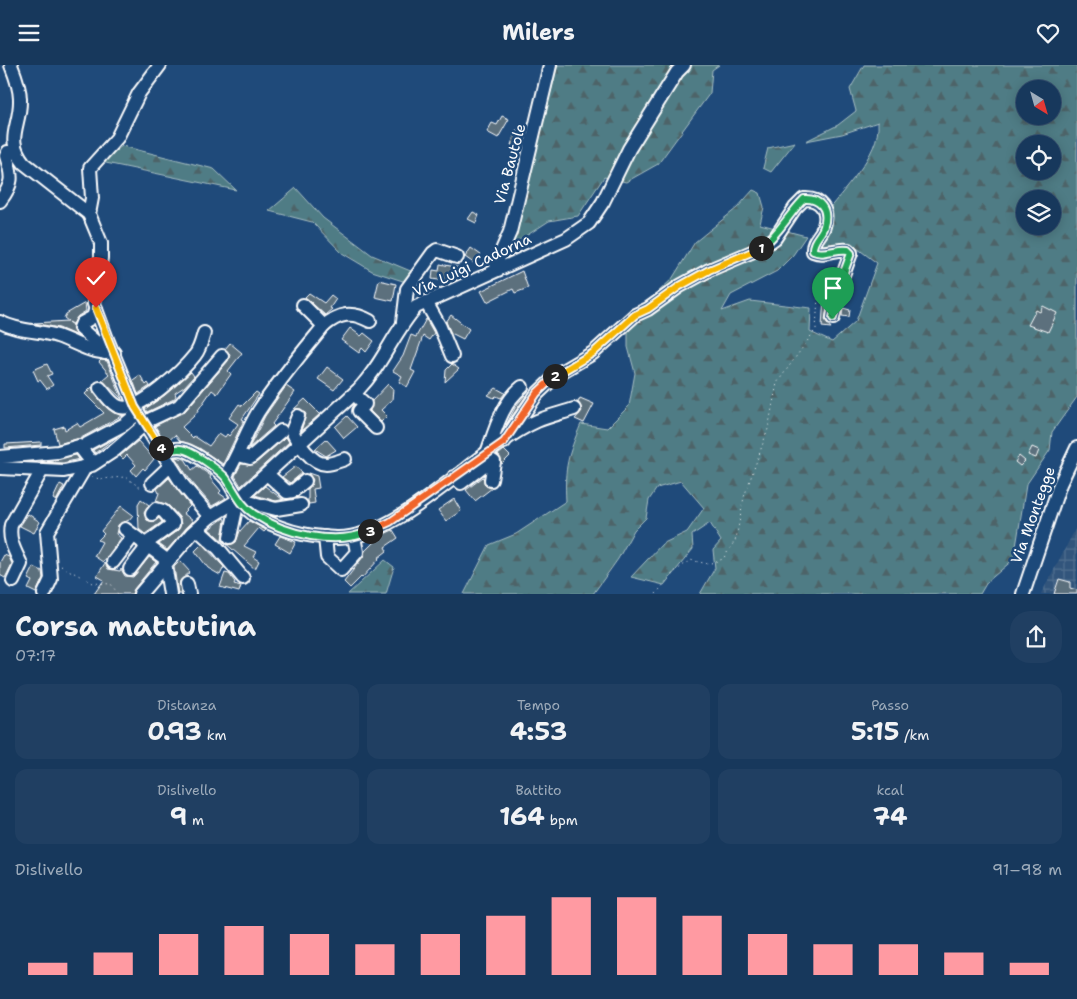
<!DOCTYPE html>
<html lang="it">
<meta charset="utf-8">
<style>
:root{--surface:#17385c;--page:#203f62;--text:#f1f3f6;--muted:#9eacbb;--line:#365272;--accent:#ff9aa2}
body{margin:0;font-family:"Shantell Sans",sans-serif;background:var(--page);color:var(--text);height:100vh;display:flex;flex-direction:column;font-size:19px;white-space:nowrap}
*{box-sizing:border-box;margin:0}
p{font-size:16px;color:var(--muted)}
.icon{flex:none;width:28px;height:28px;fill:none;stroke:currentColor;stroke-width:2;stroke-linecap:round;stroke-linejoin:round}
.map{position:relative;height:529px;overflow:hidden}
.drawer{display:flex;flex-direction:column;background:var(--surface);flex:1}
.drawer>*{flex:none}
.needle{width:32px;rotate:143deg}
.buttons{position:absolute;left:1016px;top:15px;display:grid;gap:10px}
.buttons a{display:grid;place-items:center;width:45px;height:45px;border-radius:50%;background:var(--surface);box-shadow:0 2px 12px #0003,0 0 0 1px var(--line);font-size:25px}
.pin{position:absolute;display:grid;place-items:center;width:42px;height:42px;color:#fff;margin:-51px -21px;border-radius:50% 50% 50% 0;rotate:-45deg;box-shadow:0 0 5px #0007}
.pin .icon{rotate:45deg}
.km{position:absolute;width:25px;height:25px;margin:-12px;border-radius:50%;background:#222;color:#fff;font-size:14px;line-height:25px;text-align:center}
.round{display:grid;place-items:center;flex:none;width:52px;height:52px;border-radius:20px;background:var(--page)}
.head{display:flex;align-items:center;justify-content:space-between;height:85px;padding:0 15px}
h1{font-size:28px;font-weight:700;line-height:38px}
.metrics{display:grid;grid-template-columns:repeat(3,1fr);gap:8px;height:85px;padding:5px 15px}
.metrics div{display:grid;align-content:center;border-radius:12px;background:var(--page);text-align:center}
.metrics b{font-size:25px;font-weight:700}
.metrics small{font-size:14px;font-weight:400}
.metrics p{font-size:14px}
.chart{height:140px;padding:10px 15px}
.chart p{display:flex;justify-content:space-between}
.chart svg{width:100%;height:90px;margin-top:5px;stroke:var(--accent);stroke-width:6}
header{display:flex;justify-content:space-between;align-items:center;height:65px;padding:0 15px;background:var(--surface);font-size:22px;font-weight:700}
.map>svg:first-child{display:block}
.industrial{fill:url(#industrial-grid)}
.forest{fill:url(#forest-firs);stroke:#a7bec2;fill-rule:evenodd}
.building{fill:#5c6f7d;stroke:#fff}
.lines{fill:none;stroke-linecap:round;stroke-linejoin:round}
.minor-casing{stroke:#fff;stroke-width:16}
.path{stroke:#fff;stroke-width:1;stroke-dasharray:1 4;stroke-linecap:butt}
.minor{stroke:#1f4a7a;stroke-width:12}
.split-1-casing{stroke:#fff;stroke-width:10}
.split-2-casing{stroke:#fff;stroke-width:10}
.split-3-casing{stroke:#fff;stroke-width:10}
.split-4-casing{stroke:#fff;stroke-width:10}
.split-5-casing{stroke:#fff;stroke-width:10}
.split-1{stroke:#22a559;stroke-width:6}
.split-2{stroke:#f5b400;stroke-width:6}
.split-3{stroke:#f0652b;stroke-width:6}
.split-4{stroke:#22a559;stroke-width:6}
.split-5{stroke:#f5b400;stroke-width:6}
.labels{text-anchor:middle;dominant-baseline:central;stroke-width:5;stroke-linejoin:round;paint-order:stroke}
.street-label{font-size:15px;fill:#fff;stroke:#1f4a7a}
</style>
<header><svg class="icon" aria-label="menu" viewBox="0 0 24 24"><path d="M4 6h16M4 12h16M4 18h16"/></svg>Milers<svg class="icon" aria-label="heart" viewBox="0 0 24 24"><path d="M12 20l-8-8c-3-5 5-10 8-4 3-6 11-1 8 4z"/></svg></header>
<div class="map">
<svg width="1077" height="529" viewBox="0 0 1077 529">
<defs>
<pattern id="industrial-grid" width="8" height="8" patternUnits="userSpaceOnUse" patternTransform="scale(1.25)"><rect width="8" height="8" fill="#31557b"/><path d="M0 4h8M4 0v8" fill="none" stroke="#506e8f"/></pattern>
<pattern id="forest-firs" width="22" height="20" patternUnits="userSpaceOnUse" patternTransform="scale(1.25)"><rect width="22" height="20" fill="#4f7c85"/><path d="M5 1l3.5 6h-7zM16 11l3.5 6h-7z" fill="#4e6468"/></pattern>
</defs>
<rect width="100%" height="100%" fill="#1f4a7a"/>
<filter id="ink" filterUnits="userSpaceOnUse"><feTurbulence type="fractalNoise" baseFrequency=".02" numOctaves="2"/><feDisplacementMap in="SourceGraphic" scale="10" xChannelSelector="R" yChannelSelector="G"/><feConvolveMatrix kernelMatrix="1 2 1 2 8 2 1 2 1" color-interpolation-filters="sRGB"/></filter>
<g filter="url(#ink)">
<path class="industrial" d="M 1077,461 L 1077,529 L 1041,529 Z"/>
<g class="forest">
<path d="M 558,0 L 719,0 L 712,5 L 710,28 L 658,99 L 626,117 L 604,112 L 578,151 L 549,156 L 512,180 L 517,154 Z"/>
<path d="M 864,0 L 1077,0 L 1077,332 L 1052,367 L 1050,385 L 1026,420 L 1014,494 L 987,517 L 980,529 L 700,529 L 715,503 L 713,485 L 721,476 L 710,458 L 692,470 L 693,484 L 664,520 L 631,512 L 662,479 L 687,467 L 704,443 L 681,416 L 657,423 L 649,435 L 646,453 L 634,465 L 618,494 L 593,529 L 464,529 L 489,480 L 516,469 L 566,436 C 564,402 568,390 581,359 L 607,363 L 629,341 L 635,308 L 628,282 L 628,264 L 657,228 L 672,214 L 695,177 L 737,143 L 753,125 L 760,128 L 764,142 L 760,159 L 806,171 L 793,190 L 777,206 L 731,230 L 722,246 L 750,236 L 811,243 L 810,267 L 832,277 L 856,256 L 877,198 L 850,178 L 827,187 L 808,180 C 813,171 817,160 823,152 C 841,126 881,90 878,57 L 842,69 L 806,76 L 838,60 L 856,46 L 850,24 ZM 1025,24 L 1052,24 L 1052,51 L 1025,51 ZM 1025,79 L 1052,79 L 1052,106 L 1025,106 ZM 1025,134 L 1052,134 L 1052,161 L 1025,161 Z"/>
<path d="M 795,77 L 771,107 L 763,103 L 768,83 Z"/>
<path d="M 122,81 L 214,104 L 236,125 L 101,97 Z"/>
<path d="M 296,123 L 323,153 L 372,190 L 413,207 L 409,218 L 372,206 L 342,188 L 312,157 L 269,146 Z"/>
<path d="M 385,495 L 394,502 L 386,529 L 348,529 Z"/>
</g>
<g class="building">
<path d="M 502,51 L 509,54 L 498,73 L 487,67 L 492,58 L 497,60 Z"/>
<path d="M 516,65 L 525,68 L 522,83 L 511,80 Z"/>
<path d="M 473,147 L 479,150 L 476,158 L 468,154 Z"/>
<path d="M 471,183 L 481,190 L 475,199 L 465,192 Z"/>
<path d="M 440,199 L 466,204 L 464,211 L 452,217 L 432,214 L 433,205 L 439,206 Z"/>
<path d="M 522,206 L 528,223 L 515,228 L 513,224 L 487,237 L 481,226 Z"/>
<path d="M 379,215 L 396,219 L 393,236 L 375,232 Z"/>
<path d="M 309,228 L 324,238 L 331,230 L 336,234 L 330,243 L 332,244 L 325,250 L 305,232 Z"/>
<path d="M 827,230 L 829,230 L 825,255 L 831,263 L 822,262 L 824,232 Z"/>
<path d="M 85,238 L 86,246 L 78,251 L 73,259 L 69,257 L 73,260 L 75,270 L 59,263 L 34,258 L 68,256 L 64,253 L 66,249 Z"/>
<path d="M 1043,241 L 1057,248 L 1048,267 L 1028,260 L 1036,245 L 1040,247 Z"/>
<path d="M 843,243 L 850,245 L 849,252 L 842,251 Z"/>
<path d="M 451,250 L 469,264 L 463,274 L 451,268 L 446,257 Z"/>
<path d="M 426,254 L 434,268 L 429,275 L 423,271 L 411,305 L 415,307 L 407,322 L 399,317 L 402,311 L 393,306 L 403,291 L 411,270 L 416,272 Z"/>
<path d="M 350,263 L 361,271 L 364,268 L 374,276 L 366,287 L 362,283 L 359,288 L 341,275 Z"/>
<path d="M 230,278 L 242,288 L 228,306 L 231,309 L 217,329 L 212,325 L 194,351 L 182,362 L 193,373 L 194,371 L 209,381 L 219,368 L 225,372 L 227,369 L 229,371 L 238,359 L 229,353 L 239,339 L 242,341 L 256,327 L 259,329 L 242,354 L 244,355 L 223,399 L 199,383 L 180,376 L 175,370 L 166,378 L 155,361 L 185,346 L 228,296 L 230,289 L 225,284 Z"/>
<path d="M 101,295 L 107,296 L 122,334 L 102,315 L 109,309 L 99,297 Z"/>
<path d="M 47,299 L 52,309 L 47,311 L 53,320 L 47,324 L 40,315 L 38,316 L 33,305 Z"/>
<path d="M 452,299 L 459,304 L 445,317 L 446,305 Z"/>
<path d="M 327,302 L 343,314 L 334,325 L 318,314 Z"/>
<path d="M 191,307 L 194,311 L 184,322 L 175,328 L 176,331 L 174,334 L 147,347 L 145,344 L 165,330 Z"/>
<path d="M 140,310 L 146,320 L 148,318 L 150,321 L 138,329 L 133,315 Z"/>
<path d="M 388,319 L 393,324 L 392,335 L 381,345 L 387,351 L 381,357 L 370,346 L 372,336 Z"/>
<path d="M 286,321 L 295,327 L 272,359 L 274,361 L 249,383 L 265,351 Z"/>
<path d="M 92,322 L 94,328 L 106,342 L 114,348 L 123,350 L 81,373 L 58,379 L 54,364 L 64,361 L 65,365 L 77,358 L 80,362 L 104,348 L 85,329 Z"/>
<path d="M 496,323 L 505,328 L 501,333 L 496,331 L 494,333 L 488,330 Z"/>
<path d="M 525,330 L 526,331 L 506,360 L 516,341 Z"/>
<path d="M 580,333 L 594,339 L 584,358 L 575,354 L 582,346 L 578,337 Z"/>
<path d="M 305,334 L 320,349 L 301,366 L 306,349 L 301,344 L 294,344 Z"/>
<path d="M 347,351 L 357,362 L 344,373 L 335,362 Z"/>
<path d="M 117,372 L 95,388 L 93,385 Z"/>
<path d="M 286,372 L 289,377 L 241,421 L 235,411 L 241,399 L 255,399 Z"/>
<path d="M 326,374 L 336,385 L 326,391 L 315,384 Z"/>
<path d="M 138,376 L 154,394 L 145,405 L 143,403 L 136,411 L 131,405 L 136,400 L 127,390 L 123,394 L 120,391 Z"/>
<path d="M 41,377 L 41,380 L 5,383 L 5,379 Z"/>
<path d="M 1032,382 L 1039,385 L 1036,393 L 1028,390 Z"/>
<path d="M 504,385 L 510,391 L 502,399 L 498,390 Z"/>
<path d="M 76,390 L 79,394 L 63,398 L 40,397 Z"/>
<path d="M 1019,391 L 1025,396 L 1020,401 L 1015,397 Z"/>
<path d="M 175,392 L 185,394 L 192,405 L 197,401 L 211,411 L 210,413 L 221,426 L 219,428 L 226,433 L 212,441 L 190,415 Z"/>
<path d="M 296,401 L 302,408 L 290,418 L 282,412 Z"/>
<path d="M 308,408 L 317,411 L 319,423 L 313,424 L 315,438 L 309,439 L 308,436 L 308,424 L 313,415 Z"/>
<path d="M 483,412 L 486,421 L 492,423 L 475,436 L 466,425 Z"/>
<path d="M 169,413 L 190,441 L 183,448 L 193,456 L 167,485 L 159,479 L 178,465 L 181,459 L 179,452 L 169,441 L 156,436 L 159,428 L 157,424 Z"/>
<path d="M 60,419 L 64,421 L 56,436 L 53,434 Z"/>
<path d="M 265,421 L 282,434 L 284,434 L 276,436 L 255,430 Z"/>
<path d="M 141,434 L 149,440 L 144,448 L 147,455 L 154,457 L 159,453 L 162,457 L 145,469 L 139,464 L 138,439 Z"/>
<path d="M 454,434 L 461,446 L 446,456 L 438,445 Z"/>
<path d="M 121,441 L 133,450 L 129,455 L 118,460 L 116,469 L 121,473 L 103,497 L 94,491 L 102,477 L 98,475 L 104,469 L 101,466 Z"/>
<path d="M 28,449 L 40,457 L 34,468 L 20,461 Z"/>
<path d="M 224,453 L 225,455 L 222,474 L 228,480 L 236,477 L 240,466 L 249,456 L 266,465 L 264,467 L 259,463 L 244,481 L 256,487 L 253,492 L 259,496 L 255,504 L 209,464 Z"/>
<path d="M 393,465 L 398,473 L 385,482 L 387,486 L 378,493 L 379,494 L 362,513 L 361,512 L 350,523 L 344,517 L 363,492 L 365,486 L 376,475 L 375,473 Z"/>
<path d="M 280,471 L 296,477 L 290,488 L 275,479 Z"/>
<path d="M 202,479 L 224,502 L 220,510 L 208,503 L 195,486 Z"/>
<path d="M 4,490 L 9,492 L 12,499 L 5,513 L 0,510 L 0,497 Z"/>
<path d="M 149,492 L 156,497 L 134,524 L 132,529 L 94,529 L 104,515 L 97,511 L 105,498 L 108,504 L 120,506 L 121,504 L 125,511 L 133,512 Z"/>
<path d="M 180,496 L 190,507 L 180,516 L 181,529 L 178,529 L 174,502 Z"/>
<path d="M 34,502 L 42,506 L 43,513 L 36,528 L 28,524 L 32,516 L 28,514 Z"/>
<path d="M 225,508 L 229,509 L 235,517 L 234,519 L 241,521 L 239,527 L 220,522 Z"/>
<path d="M 1059,514 L 1070,517 L 1070,523 L 1077,525 L 1077,529 L 1054,529 Z"/>
</g>
<g class="lines">
<defs>
<g id="minor">
<path d="M 11,0 C 15,10 20,24 20,34 C 21,61 4,73 24,98 L 89,149"/>
<path d="M 160,0 L 139,28 L 117,73 L 90,103 L 92,133 L 89,149 L 101,178 L 101,193 L 94,239 L 107,274 L 135,342 L 145,360 L 183,420 L 210,452"/>
<path d="M 0,136 C 13,119 13,112 6,91 L 8,87 L 16,88"/>
<path d="M 498,204 L 496,199 L 510,167 L 550,0"/>
<path d="M 426,237 L 440,262 L 452,291"/>
<path d="M 96,243 L 93,252 L 82,258 L 80,263 L 98,279 L 105,288"/>
<path d="M 0,257 C 19,267 38,265 57,271 C 80,279 88,288 114,288"/>
<path d="M 403,257 L 407,224 L 433,188 L 437,185 L 457,192"/>
<path d="M 324,261 C 339,248 352,246 370,256"/>
<path d="M 100,323 C 105,329 112,340 120,342 C 139,348 184,304 195,290 C 200,284 202,275 204,268"/>
<path d="M 354,329 L 365,339 L 359,346 L 376,363"/>
<path d="M 298,351 L 292,366 C 297,377 312,399 326,399 C 332,399 339,396 345,394"/>
<path d="M 504,377 L 537,329 L 559,308 L 593,288 L 635,250 L 648,244 L 680,221 L 709,205 L 761,183 L 775,173 L 795,143 L 804,134 C 820,133 829,145 824,161 C 822,170 812,175 813,186 C 825,191 836,183 848,185 L 851,188 L 840,218 L 833,253"/>
<path d="M 87,379 L 125,359 L 138,348"/>
<path d="M 163,387 C 170,385 178,382 185,385 C 195,388 220,406 226,413 C 235,426 240,440 253,449 C 278,465 307,472 336,473 C 400,475 478,382 537,356 C 549,351 562,348 574,344"/>
<path d="M 487,388 C 495,366 502,338 522,322"/>
<path d="M 238,390 L 250,393 L 281,366"/>
<path d="M 0,392 L 58,387 L 79,381 L 90,395 L 96,397"/>
<path d="M 0,403 L 64,406 L 92,400 L 115,385 L 151,354 L 179,341 L 222,291"/>
<path d="M 267,409 L 287,427 L 293,426 L 305,416"/>
<path d="M 225,412 C 238,391 246,367 258,347 C 278,316 301,289 324,261 L 303,240"/>
<path d="M 454,412 L 461,418 L 491,395 L 494,397 L 491,415"/>
<path d="M 152,418 L 171,400"/>
<path d="M 241,435 L 276,444 L 301,440"/>
<path d="M 125,464 L 168,496"/>
<path d="M 197,464 L 218,483 L 243,513"/>
<path d="M 230,472 L 238,435"/>
<path d="M 325,472 L 327,492 L 341,505 L 357,487 L 354,472"/>
<path d="M 144,480 L 173,459 L 173,457 L 163,446 L 156,444 L 152,449"/>
<path d="M 113,497 L 133,471"/>
<path d="M 165,499 L 170,529"/>
<path d="M 130,504 L 147,482"/>
<path d="M 13,516 L 21,499 C 15,486 8,475 11,460 L 41,407"/>
<path d="M 187,519 L 189,529"/>
<path d="M 44,529 L 51,514 L 47,467 L 86,401"/>
<path d="M 140,529 L 192,468 L 210,452 L 238,435 L 358,325 C 383,299 393,268 416,242 L 566,174 L 589,158 L 603,137 L 629,84 L 677,7 L 684,0"/>
<path d="M 1023,529 L 1060,419 L 1077,383"/>
</g>
</defs>
<use href="#minor" class="minor-casing"/>
<g class="path">
<path d="M 92,412 L 100,414 L 125,412 L 141,423"/>
<path d="M 61,501 L 93,518 L 111,519 L 118,529"/>
<path d="M 656,529 L 672,509 L 690,495 L 708,499 L 723,494 L 736,474 L 744,432 L 768,364 L 777,318 L 816,264 L 818,232 L 828,222"/>
</g>
<use href="#minor" class="minor"/>
</g>
</g>
<g class="lines" filter="url(#ink)">
<defs>
<path id="split-1" d="M 761,183 C 779,169 788,150 804,134 C 820,133 829,144 824,161 C 822,170 812,175 813,186 C 825,191 836,183 848,185 L 851,188 L 840,218 L 833,253"/>
<path id="split-2" d="M 555,311 L 593,288 L 635,250 L 648,244 L 680,221 L 709,205 L 761,183"/>
<path id="split-3" d="M 370,466 L 390,457 L 504,377 L 537,328 L 555,311"/>
<path id="split-4" d="M 161,383 L 163,387 C 170,385 178,382 185,385 C 195,388 220,406 226,413 C 235,426 240,440 254,449 C 284,469 336,482 370,466"/>
<path id="split-5" d="M 96,243 L 135,342 L 161,383"/>
</defs>
<use href="#split-1" class="split-1-casing"/>
<use href="#split-2" class="split-2-casing"/>
<use href="#split-3" class="split-3-casing"/>
<use href="#split-4" class="split-4-casing"/>
<use href="#split-5" class="split-5-casing"/>
<use href="#split-1" class="split-1"/>
<use href="#split-2" class="split-2"/>
<use href="#split-3" class="split-3"/>
<use href="#split-4" class="split-4"/>
<use href="#split-5" class="split-5"/>
</g>
<g class="labels">
<g class="street-label">
<text transform="translate(510 99) rotate(-75)">Via Bautole</text>
<text transform="translate(472 200) rotate(-25)">Via Luigi Cadorna</text>
<text transform="translate(1033 450) rotate(-70)">Via Montegge</text>
</g>
</g>
</svg>
<div class="buttons">
<a><svg class="needle" viewBox="-14 -14 28 28"><path d="M0-13l5 13h-10z" fill="#e53935"/><path d="M0 13l5-13h-10z" fill="#9eacbb"/></svg></a>
<a><svg class="icon" aria-label="locate" viewBox="0 0 24 24"><circle cx="12" cy="12" r="6"/><path d="M12 2v4M12 18v4M2 12h4M18 12h4"/></svg></a>
<a><svg class="icon" aria-label="layers" viewBox="0 0 24 24"><path d="M12 4l9 5-9 5-9-5zM3 14l9 5 9-5"/></svg></a>
</div>
<div class="pin" style="left:833px;top:253px;background:#1e9e55"><svg class="icon" aria-label="arrive" viewBox="0 0 24 24"><path d="M6 21V4h12l-3 4 3 4H6"/></svg></div>
<div class="pin" style="left:96px;top:243px;background:#d93025"><svg class="icon" aria-label="check" viewBox="0 0 24 24"><path d="M5 12l5 5 9-10"/></svg></div>
<b class="km" style="left:761px;top:183px">1</b>
<b class="km" style="left:555px;top:311px">2</b>
<b class="km" style="left:370px;top:466px">3</b>
<b class="km" style="left:161px;top:383px">4</b>
</div>
<section class="drawer">
<div class="head"><div><h1>Corsa mattutina</h1><p>07:17</p></div><a class="round"><svg class="icon" aria-label="share" viewBox="0 0 24 24"><path d="M12 15V3M7 8l5-5 5 5M5 13v7h14v-7"/></svg></a></div>
<div class="metrics">
<div><p>Distanza</p><b>0.93<small> km</small></b></div>
<div><p>Tempo</p><b>4:53</b></div>
<div><p>Passo</p><b>5:15<small> /km</small></b></div>
</div>
<div class="metrics">
<div><p>Dislivello</p><b>9<small> m</small></b></div>
<div><p>Battito</p><b>164<small> bpm</small></b></div>
<div><p>kcal</p><b>74</b></div>
</div>
<div class="chart"><p><span>Dislivello</span>91–98 m</p>
<svg viewBox="0 0 160 44" preserveAspectRatio="none"><path d="M5 44V38M15 44V33M25 44V24M35 44V20M45 44V24M55 44V29M65 44V24M75 44V15M85 44V6M95 44V6M105 44V15M115 44V24M125 44V29M135 44V29M145 44V33M155 44V38"/></svg>
</div>
</section>
